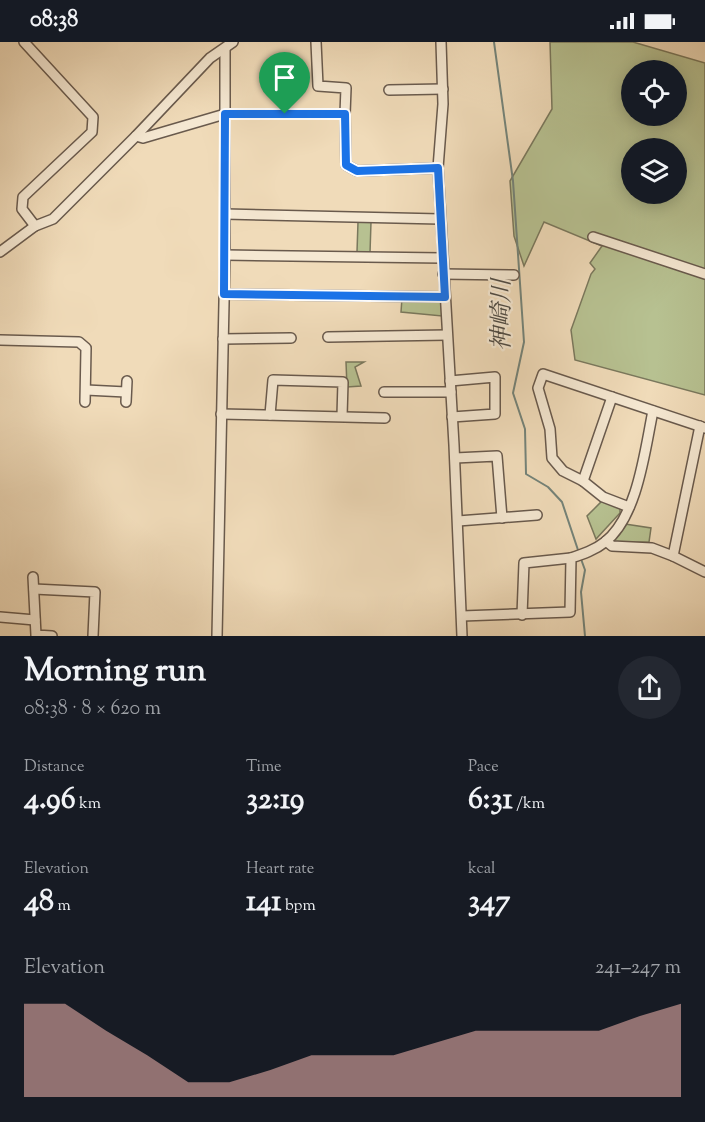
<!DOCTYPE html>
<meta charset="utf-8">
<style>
:root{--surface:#171b24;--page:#242831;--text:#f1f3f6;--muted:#9ea1a6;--accent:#c59692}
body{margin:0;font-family:"Sorts Mill Goudy","Noto Serif JP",serif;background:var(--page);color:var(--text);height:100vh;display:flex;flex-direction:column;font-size:22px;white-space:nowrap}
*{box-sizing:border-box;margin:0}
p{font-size:20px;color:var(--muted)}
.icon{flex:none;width:33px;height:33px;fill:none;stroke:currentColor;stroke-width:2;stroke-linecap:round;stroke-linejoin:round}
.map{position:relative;height:594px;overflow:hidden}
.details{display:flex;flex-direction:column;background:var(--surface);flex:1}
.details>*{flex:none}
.fabs{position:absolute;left:621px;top:18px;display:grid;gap:12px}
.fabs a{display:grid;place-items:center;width:66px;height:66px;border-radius:50%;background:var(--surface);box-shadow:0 3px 15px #0003;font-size:30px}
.pin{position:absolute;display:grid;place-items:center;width:51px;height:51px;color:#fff;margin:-62px -26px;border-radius:50% 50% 50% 0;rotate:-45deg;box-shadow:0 0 6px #0007}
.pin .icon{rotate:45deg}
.round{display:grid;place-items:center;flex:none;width:63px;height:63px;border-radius:32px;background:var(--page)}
.summary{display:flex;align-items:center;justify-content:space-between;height:102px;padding:0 24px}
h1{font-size:33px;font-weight:700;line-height:45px}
.metrics{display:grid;grid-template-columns:repeat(3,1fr);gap:9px;height:102px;padding:6px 24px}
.metrics div{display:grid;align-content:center}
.metrics b{font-size:30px;font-weight:700}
.metrics small{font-size:16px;font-weight:400}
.metrics p{font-size:16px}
.chart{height:168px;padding:12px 24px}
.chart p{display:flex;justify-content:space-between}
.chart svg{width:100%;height:108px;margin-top:6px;fill:var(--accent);opacity:.7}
.status{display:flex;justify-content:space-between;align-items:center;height:42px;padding:0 30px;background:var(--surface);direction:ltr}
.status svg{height:16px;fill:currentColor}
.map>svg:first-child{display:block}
.green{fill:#b7c191;stroke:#7a785d;stroke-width:1.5;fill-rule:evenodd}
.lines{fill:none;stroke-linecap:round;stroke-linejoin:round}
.stream{stroke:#748379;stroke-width:2}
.street-casing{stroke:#695a4d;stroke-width:12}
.street{stroke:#f5e8d2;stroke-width:9}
.route-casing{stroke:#fff;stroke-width:12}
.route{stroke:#1a73e8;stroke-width:8}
.labels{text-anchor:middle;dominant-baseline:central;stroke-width:4.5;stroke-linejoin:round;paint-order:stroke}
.water-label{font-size:24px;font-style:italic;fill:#4f4b44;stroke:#f5e8d2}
</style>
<div class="status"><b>08:38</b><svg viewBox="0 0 49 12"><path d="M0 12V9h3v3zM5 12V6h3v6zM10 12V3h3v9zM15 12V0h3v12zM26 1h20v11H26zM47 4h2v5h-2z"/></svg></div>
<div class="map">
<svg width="705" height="594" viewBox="0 0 705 594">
<rect width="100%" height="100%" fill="#f0dbb9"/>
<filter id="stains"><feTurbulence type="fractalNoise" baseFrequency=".00333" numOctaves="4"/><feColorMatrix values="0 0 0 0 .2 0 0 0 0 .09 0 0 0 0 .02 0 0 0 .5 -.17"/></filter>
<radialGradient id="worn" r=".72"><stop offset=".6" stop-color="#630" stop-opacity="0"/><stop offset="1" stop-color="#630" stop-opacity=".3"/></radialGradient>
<g class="green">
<path d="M 550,0 L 633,0 L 705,21 L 705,353 L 575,318 L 571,288 L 591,232 L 595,227 L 590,221 L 602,204 L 544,180 L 524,224 L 514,194 L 510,139 L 552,67 ZM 632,28 L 676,28 L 676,74 L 632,74 ZM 632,106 L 676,106 L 676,152 L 632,152 Z"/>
<path d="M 358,180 L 371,180 L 370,211 L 357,210 Z"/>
<path d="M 402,256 L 441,259 L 442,274 L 401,270 Z"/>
<path d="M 346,320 L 364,320 L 355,325 L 361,344 L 347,345 Z"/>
<path d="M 602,459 L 620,466 L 620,471 L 596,497 L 587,474 Z"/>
<path d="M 625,482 L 651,486 L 649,500 L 617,501 L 614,499 L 614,494 Z"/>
</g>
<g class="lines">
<g class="stream">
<path d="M 494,0 L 513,139 L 524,300 L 513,351 L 525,387 L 526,432 L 548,445 L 562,460 L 579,511"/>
<path d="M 581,517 L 585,528 L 581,550 L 585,594"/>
</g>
<defs>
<g id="street">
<path d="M 24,0 L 93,75 L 92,90 L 23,155 L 22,167 L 35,184"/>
<path d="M 316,0 L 318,44 L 346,46 L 345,72"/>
<path d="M 441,0 L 443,62 L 438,126 L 454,403 L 462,594"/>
<path d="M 389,48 L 443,47"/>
<path d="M 136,94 L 143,96 L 225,72 L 345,72 L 346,123 L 357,129 L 438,126"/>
<path d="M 225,172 L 440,177"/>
<path d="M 593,195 L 705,232"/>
<path d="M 0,210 L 35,184 L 53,177 L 136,94 L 210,16 L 233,0"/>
<path d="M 225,213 L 442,216"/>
<path d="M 443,232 L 514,233"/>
<path d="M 224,252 L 445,255"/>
<path d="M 328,295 L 447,293"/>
<path d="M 223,297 L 291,296"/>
<path d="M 0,298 L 79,300 L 86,306 L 85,360"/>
<path d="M 450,339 L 495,335 L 495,372 L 452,375"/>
<path d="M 86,348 L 126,350"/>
<path d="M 384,350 L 451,350"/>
<path d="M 126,360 L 127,339"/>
<path d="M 221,372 L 385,376"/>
<path d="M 270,373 L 273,338 L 343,340 L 342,374"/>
<path d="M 455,416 L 497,414 L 502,476"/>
<path d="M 583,439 L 612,355"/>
<path d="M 629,465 L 603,455 L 583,439 L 563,429 L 552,416 L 550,387 L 538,346 L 543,332 L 705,386"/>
<path d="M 458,479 L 537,473"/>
<path d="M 606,499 L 612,504 L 652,506 L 673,514 L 705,530"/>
<path d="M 673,514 L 700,384"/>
<path d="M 33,535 L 36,593 L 52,594"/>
<path d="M 34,547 L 95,550 L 93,594"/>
<path d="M 522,573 L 524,521 L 571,516"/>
<path d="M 462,574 L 570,570 L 571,516 C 583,512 595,508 605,500 C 638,474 645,407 653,369"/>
<path d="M 0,575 L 35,578"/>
<path d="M 217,594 L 225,213 L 225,7"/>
</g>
</defs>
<use href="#street" class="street-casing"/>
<use href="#street" class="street"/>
</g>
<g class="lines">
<defs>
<path id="route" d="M 225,72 L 345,72 L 346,123 L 357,129 L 438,126 L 445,255 L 224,252 Z"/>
</defs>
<use href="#route" class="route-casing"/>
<use href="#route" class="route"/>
</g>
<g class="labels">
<g class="water-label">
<text transform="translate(503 273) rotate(-90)">神崎川</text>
</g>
</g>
<rect width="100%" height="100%" filter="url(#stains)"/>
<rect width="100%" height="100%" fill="url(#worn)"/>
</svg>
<div class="fabs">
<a><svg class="icon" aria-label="locate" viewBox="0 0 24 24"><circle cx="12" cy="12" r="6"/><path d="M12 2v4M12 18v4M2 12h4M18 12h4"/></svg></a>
<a><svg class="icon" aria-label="layers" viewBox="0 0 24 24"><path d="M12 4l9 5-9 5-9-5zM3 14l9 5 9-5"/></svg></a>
</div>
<div class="pin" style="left:285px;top:72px;background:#1e9e55"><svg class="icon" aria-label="arrive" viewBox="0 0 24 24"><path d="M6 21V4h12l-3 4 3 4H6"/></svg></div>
</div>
<section class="details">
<div class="summary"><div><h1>Morning run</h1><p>08:38 · 8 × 620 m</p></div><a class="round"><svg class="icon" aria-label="share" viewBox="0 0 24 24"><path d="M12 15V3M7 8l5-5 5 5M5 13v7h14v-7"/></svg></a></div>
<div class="metrics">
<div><p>Distance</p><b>4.96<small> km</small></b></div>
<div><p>Time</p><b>32:19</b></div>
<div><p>Pace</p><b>6:31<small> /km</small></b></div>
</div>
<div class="metrics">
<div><p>Elevation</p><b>48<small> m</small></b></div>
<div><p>Heart rate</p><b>141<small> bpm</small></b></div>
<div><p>kcal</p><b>347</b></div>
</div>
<div class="chart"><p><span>Elevation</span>241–247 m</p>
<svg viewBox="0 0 160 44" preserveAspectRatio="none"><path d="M0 44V6L10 6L20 17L30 27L40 38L50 38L60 33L70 27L80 27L90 27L100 22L110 17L120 17L130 17L140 17L150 11L160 6V44z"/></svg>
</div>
</section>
